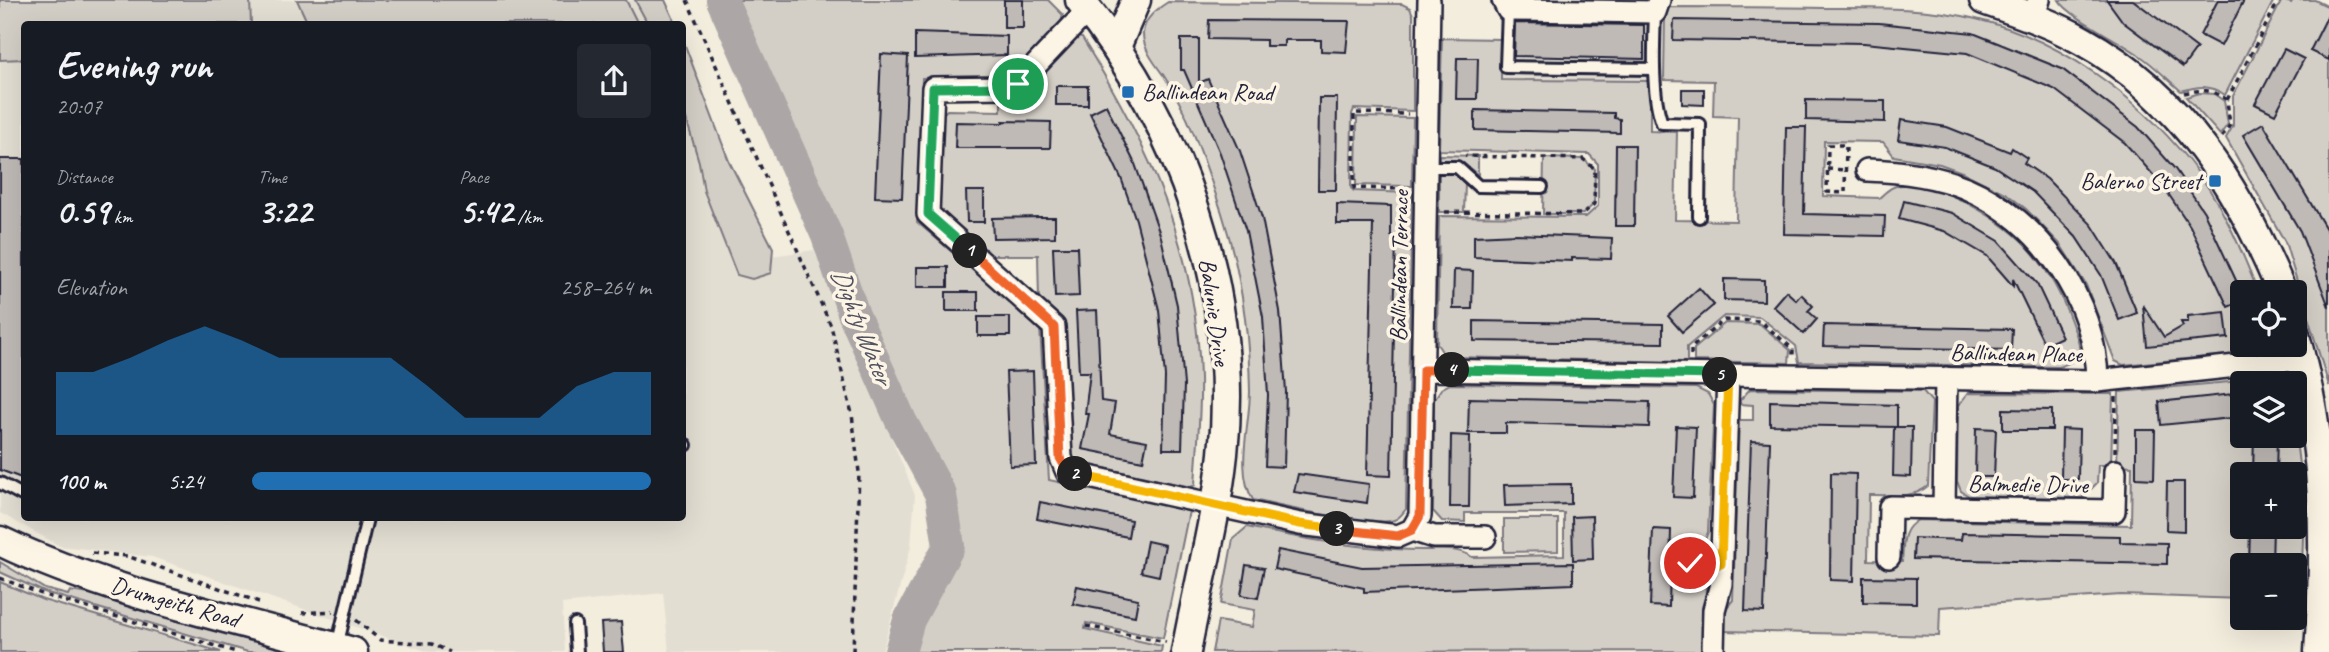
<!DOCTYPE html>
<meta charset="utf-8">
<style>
:root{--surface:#171b24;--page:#242831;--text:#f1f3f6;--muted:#9ea1a6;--accent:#1f6fb2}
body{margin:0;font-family:Caveat,sans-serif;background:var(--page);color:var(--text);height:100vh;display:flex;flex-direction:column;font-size:26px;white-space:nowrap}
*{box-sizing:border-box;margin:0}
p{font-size:23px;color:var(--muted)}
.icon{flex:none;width:38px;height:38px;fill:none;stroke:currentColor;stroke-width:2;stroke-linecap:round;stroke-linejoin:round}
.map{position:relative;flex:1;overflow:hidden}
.drawer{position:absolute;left:21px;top:21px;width:665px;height:500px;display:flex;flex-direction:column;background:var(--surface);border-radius:7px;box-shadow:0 7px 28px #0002}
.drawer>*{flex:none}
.tools{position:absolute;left:2230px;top:280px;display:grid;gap:14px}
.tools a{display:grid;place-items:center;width:77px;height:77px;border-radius:7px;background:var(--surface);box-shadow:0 7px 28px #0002;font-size:35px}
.pin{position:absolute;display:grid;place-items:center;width:60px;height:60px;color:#fff;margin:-30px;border:4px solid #fff;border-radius:50%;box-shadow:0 2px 7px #0007}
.km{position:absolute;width:35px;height:35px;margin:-18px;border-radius:50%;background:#222;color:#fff;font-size:19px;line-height:35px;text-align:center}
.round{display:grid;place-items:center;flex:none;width:74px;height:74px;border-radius:7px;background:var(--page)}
.headline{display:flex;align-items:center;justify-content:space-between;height:119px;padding:0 35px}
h1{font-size:38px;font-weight:600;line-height:52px}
.figures{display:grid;grid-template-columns:repeat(3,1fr);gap:10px;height:119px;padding:7px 35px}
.figures div{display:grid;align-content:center}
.figures b{font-size:35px;font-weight:600}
.figures small{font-size:19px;font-weight:400}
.figures p{font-size:19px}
.chart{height:196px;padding:14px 35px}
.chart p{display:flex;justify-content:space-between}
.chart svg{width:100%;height:126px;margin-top:7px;fill:var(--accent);opacity:.7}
ul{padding:0 35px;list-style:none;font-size:23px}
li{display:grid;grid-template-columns:112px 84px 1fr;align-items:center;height:52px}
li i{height:18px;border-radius:9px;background:var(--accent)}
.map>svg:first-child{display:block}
.built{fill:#e3ded2}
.green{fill:#d4cfc6;stroke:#7b7880;stroke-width:2;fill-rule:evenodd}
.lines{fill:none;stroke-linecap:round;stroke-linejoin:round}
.river{stroke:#aca7a6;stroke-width:32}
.building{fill:#bfbab6;stroke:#22223b;stroke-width:2}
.lane-casing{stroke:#22223b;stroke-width:16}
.street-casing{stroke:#22223b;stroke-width:26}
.secondary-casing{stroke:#22223b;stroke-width:33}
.path{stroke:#22223b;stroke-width:3.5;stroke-dasharray:5 5;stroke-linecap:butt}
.lane{stroke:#fcf5e5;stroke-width:10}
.street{stroke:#fcf5e5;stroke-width:21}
.secondary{stroke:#fcf5e5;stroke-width:28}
.split-1-casing{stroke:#fff;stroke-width:14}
.split-2-casing{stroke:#fff;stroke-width:14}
.split-3-casing{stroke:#fff;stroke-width:14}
.split-4-casing{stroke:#fff;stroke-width:14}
.split-5-casing{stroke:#fff;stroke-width:14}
.split-6-casing{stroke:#fff;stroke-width:14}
.split-1{stroke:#22a559;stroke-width:9}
.split-2{stroke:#f0652b;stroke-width:9}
.split-3{stroke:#f5b400;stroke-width:9}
.split-4{stroke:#f0652b;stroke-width:9}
.split-5{stroke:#22a559;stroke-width:9}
.split-6{stroke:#f5b400;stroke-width:9}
.poi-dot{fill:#1f6fb2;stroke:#fcf5e5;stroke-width:2.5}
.labels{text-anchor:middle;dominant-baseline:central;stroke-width:7;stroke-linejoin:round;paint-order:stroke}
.poi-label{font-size:24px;fill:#22223b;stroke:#fcf5e5;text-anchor:start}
.street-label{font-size:24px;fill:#22223b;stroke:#fcf5e5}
.water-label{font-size:26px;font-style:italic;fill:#525160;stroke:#fcf5e5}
</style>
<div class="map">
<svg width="2329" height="652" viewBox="0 0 2329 652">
<rect width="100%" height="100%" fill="#f3edde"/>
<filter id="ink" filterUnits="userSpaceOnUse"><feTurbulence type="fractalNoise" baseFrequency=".0143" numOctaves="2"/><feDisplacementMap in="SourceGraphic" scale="14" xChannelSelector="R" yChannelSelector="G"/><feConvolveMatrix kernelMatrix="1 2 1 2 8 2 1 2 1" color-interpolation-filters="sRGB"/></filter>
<g filter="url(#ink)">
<g class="built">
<path d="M 0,0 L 644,0 L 656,24 L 24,24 L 24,518 L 682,518 L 683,78 L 771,256 L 814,250 L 915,495 L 911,546 L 882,652 L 669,652 L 663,593 L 562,604 L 565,652 L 429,652 L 152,557 L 60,546 L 0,513 Z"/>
<path d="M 1501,0 L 1651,1 L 1650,81 L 1500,80 Z"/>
</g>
<g class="green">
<path d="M 0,0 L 250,0 L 251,24 L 24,24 L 24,59 L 0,60 Z"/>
<path d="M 297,0 L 626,0 L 638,24 L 308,24 Z"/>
<path d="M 635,0 L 665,0 L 676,24 L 648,24 Z"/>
<path d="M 722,0 L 1048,0 L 1063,15 L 1061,22 L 1010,76 L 922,78 L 917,222 L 1040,327 L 1049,480 L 1189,511 L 1163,638 L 1086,623 L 1085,629 L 1162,646 L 1161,652 L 907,652 L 925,591 L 949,546 L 941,495 L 901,421 L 854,315 L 827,236 Z"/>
<path d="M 2059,0 L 2270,0 L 2273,2 L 2225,95 C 2209,84 2198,86 2181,91 C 2167,79 2154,65 2139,55 C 2120,41 2068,16 2059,0 Z"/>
<path d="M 2282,0 L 2291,3 L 2293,0 L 2315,0 L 2329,7 L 2329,386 L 2285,242 L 2226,138 L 2233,126 L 2233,96 Z"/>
<path d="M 1168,2 L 1402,4 L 1410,8 L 1413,15 L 1413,111 L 1354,109 L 1352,114 L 1351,188 L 1354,191 L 1412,193 L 1406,509 C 1402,514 1400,518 1394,520 C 1372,528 1280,506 1253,500 C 1235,470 1250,425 1250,391 C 1249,331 1240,269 1222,213 C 1206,166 1191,117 1164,76 C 1155,64 1143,49 1143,34 C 1144,18 1157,9 1168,2 Z"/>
<path d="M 1669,7 C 1721,7 1772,7 1823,8 C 1875,8 1926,7 1976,19 C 2059,38 2137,96 2189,161 C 2220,199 2241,248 2258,292 L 2242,292 L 2242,345 L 2274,345 L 2269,351 L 2123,365 L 2115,361 L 2086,285 L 2060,244 L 2026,209 L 2007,194 L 1962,172 L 1940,164 L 1894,156 L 1883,142 L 1824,141 L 1823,196 L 1879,198 C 1886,192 1892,185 1902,185 C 1942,182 2007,222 2032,252 C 2050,273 2062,296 2071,321 C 2074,330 2081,343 2079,352 C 2076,362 2067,364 2058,367 L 1799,362 L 1796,346 L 1760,317 L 1724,316 L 1687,347 L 1687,362 L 1451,357 L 1443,353 L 1437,344 L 1439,216 L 1586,217 L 1598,206 L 1598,164 L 1589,154 L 1439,150 L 1442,38 L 1501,39 L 1501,80 L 1650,81 L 1650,131 L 1677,132 L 1675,220 L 1736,221 L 1738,117 L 1713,116 L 1714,81 L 1664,80 L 1665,14 Z"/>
<path d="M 1077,37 L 1082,38 C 1149,146 1197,248 1200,378 C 1201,414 1197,450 1195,485 L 1191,487 L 1072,461 L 1039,301 L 1038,255 L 987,255 L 939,211 L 942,115 L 947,110 L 1001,111 L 1001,99 L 1020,96 Z"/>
<path d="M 683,40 L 729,161 L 773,248 L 771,273 L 752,279 L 737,275 L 704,191 L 699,162 L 683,108 Z"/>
<path d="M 2200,93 L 2214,94 L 2224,101 L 2228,124 L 2220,135 L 2186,97 Z"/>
<path d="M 1357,117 L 1413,118 L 1412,186 L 1356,185 Z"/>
<path d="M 1439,155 L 1478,156 L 1478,175 L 1462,162 L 1439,162 Z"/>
<path d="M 1544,158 L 1583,159 L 1595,169 L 1594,204 L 1583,214 L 1543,214 Z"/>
<path d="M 1454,171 L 1465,184 L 1464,212 L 1439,212 L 1439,172 Z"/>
<path d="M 1725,323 L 1760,324 L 1790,350 L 1789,363 L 1694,361 L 1694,349 Z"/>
<path d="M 2274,378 L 2284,383 L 2242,383 L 2242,436 L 2294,436 L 2294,423 L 2304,506 L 2301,600 L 2294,600 L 2294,565 L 2242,565 L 2242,599 L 2121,595 L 1940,607 L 1939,636 L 1723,631 L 1723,612 L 1733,600 L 1739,420 L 1753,420 L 1753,405 L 1740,404 L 1740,400 L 1750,389 L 1923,391 L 1932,402 L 1928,486 C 1911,500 1890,494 1869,495 L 1868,560 L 1902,561 C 1904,543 1901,530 1918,520 L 2131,525 L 2132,466 L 2117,465 L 2119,392 ZM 2242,474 L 2294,474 L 2294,527 L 2242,527 Z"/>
<path d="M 1450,384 L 1696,388 L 1708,394 L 1714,405 L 1708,532 C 1704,545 1698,550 1684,550 L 1683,577 L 1699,578 L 1706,585 L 1704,651 L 1212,652 L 1218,621 L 1252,627 L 1255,610 L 1221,604 L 1233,539 L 1247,527 C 1306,540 1365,550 1425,550 C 1441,550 1458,547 1472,557 L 1564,555 L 1564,513 L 1465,513 L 1465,522 L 1442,521 L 1433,511 L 1434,400 L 1441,389 Z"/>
<path d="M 1968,393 L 2113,394 L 2111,465 L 2098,465 L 2097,483 L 2082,498 L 1969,496 L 1961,491 L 1957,481 L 1958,406 Z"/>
<path d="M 1504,519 L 1558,519 L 1558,551 L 1504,552 Z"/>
<path d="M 0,562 L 45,589 L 68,595 L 70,591 L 133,601 L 304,652 L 248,652 L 44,592 L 0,572 Z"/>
<path d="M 0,582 L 43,600 L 221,652 L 0,652 Z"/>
</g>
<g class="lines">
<path class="river" d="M 722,0 L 827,236 L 854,315 L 901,421 L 941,495 L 949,546 L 909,620 L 900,652"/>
</g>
<g class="building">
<rect x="1004" y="0" width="19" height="28"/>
<path d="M 2107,0 L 2133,0 L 2197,48 L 2183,67 L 2123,22 Z"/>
<path d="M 2218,0 L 2244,0 L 2221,46 L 2200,35 Z"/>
<path d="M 2329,13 L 2329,60 L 2310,51 Z"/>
<path d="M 1209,20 L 1349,21 L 1346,52 L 1321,51 L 1321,40 L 1284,40 L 1284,46 L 1266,46 L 1266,40 L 1208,39 Z"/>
<path d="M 1674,20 L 1879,23 L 1973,33 L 2062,69 L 2138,127 L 2175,169 L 2204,212 L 2242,293 L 2242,301 L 2228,307 L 2190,226 L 2163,186 L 2125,143 L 2054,89 L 1967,53 L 1864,43 L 1673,40 Z"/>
<path d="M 1515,23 L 1644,25 L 1644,59 L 1514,56 Z"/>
<path d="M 915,33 L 1007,36 L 1007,55 L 915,58 Z"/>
<path d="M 1181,39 L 1199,39 L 1199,83 L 1208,79 L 1240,151 L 1262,218 L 1280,311 L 1286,392 L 1284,467 L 1265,466 L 1268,395 L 1263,317 L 1246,231 L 1220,153 L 1184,70 L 1181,70 Z"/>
<path d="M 2284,49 L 2304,59 L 2275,114 L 2255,104 Z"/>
<path d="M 881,54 L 908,56 L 902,198 L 875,197 Z"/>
<path d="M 1457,58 L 1478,58 L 1477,99 L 1456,99 Z"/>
<rect x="1056" y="86" width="32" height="19"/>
<path d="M 1682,89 L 1704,89 L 1704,105 L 1682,104 Z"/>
<path d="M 1319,98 L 1337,98 L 1336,190 L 1318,190 Z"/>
<path d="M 1806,100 L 1885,101 L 1885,122 L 1806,120 Z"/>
<path d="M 1106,105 L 1135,164 L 1161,237 L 1177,305 L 1184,385 L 1182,449 L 1163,449 L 1165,377 L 1159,310 L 1136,220 L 1121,178 L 1090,113 Z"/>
<path d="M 1475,110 L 1614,113 L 1614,118 L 1620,119 L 1620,133 L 1475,130 Z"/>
<path d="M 1901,120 L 1947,127 L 2010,152 L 2012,148 L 2027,158 L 2024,163 L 2047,179 L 2092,225 L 2116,263 L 2137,313 L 2119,320 L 2101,275 L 2076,237 L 2033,192 L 1995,167 L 1945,147 L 1898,140 Z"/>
<path d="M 1003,121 L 1051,122 L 1050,148 L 955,148 L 956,122 L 1003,123 Z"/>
<path d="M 2263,123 L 2326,229 L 2329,239 L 2329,307 L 2300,231 L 2243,135 Z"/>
<path d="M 1786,127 L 1806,127 L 1804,214 L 1885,216 L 1884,236 L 1784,234 Z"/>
<path d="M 1616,145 L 1635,145 L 1634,226 L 1615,226 Z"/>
<path d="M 0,159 L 24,159 L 24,479 L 0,470 Z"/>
<path d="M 966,191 L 984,191 L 984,222 L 967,222 Z"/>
<path d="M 1904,201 L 1952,213 L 1999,241 L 2037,284 L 2062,337 L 2045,345 L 2013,279 L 2013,286 L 1987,256 L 1944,231 L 1899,219 Z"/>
<path d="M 1337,204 L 1391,206 L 1391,236 L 1396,236 L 1391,476 L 1367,475 L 1373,224 L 1337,224 Z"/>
<path d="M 1039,217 L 1055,217 L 1055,237 L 993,238 L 992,218 Z"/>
<path d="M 1517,234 L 1612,238 L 1611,259 L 1572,258 L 1572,261 L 1474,257 L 1474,236 Z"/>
<path d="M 1053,247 L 1077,247 L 1079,296 L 1055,297 Z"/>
<rect x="917" y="267" width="31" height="20"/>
<path d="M 1454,270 L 1473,271 L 1472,309 L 1453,309 Z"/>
<path d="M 1724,279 L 1764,280 L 1764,301 L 1724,300 Z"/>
<path d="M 1699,288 L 1714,305 L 1682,332 L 1668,316 Z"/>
<path d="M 1786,291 L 1796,300 L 1801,294 L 1813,306 L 1808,311 L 1817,319 L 1804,334 L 1773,306 Z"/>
<rect x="946" y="292" width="32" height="19"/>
<path d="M 2143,305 L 2164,337 L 2183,326 L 2181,322 L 2188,322 L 2188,316 L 2225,312 L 2228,338 L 2147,346 Z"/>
<path d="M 1097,310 L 1101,401 L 1115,403 L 1110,434 L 1147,441 L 1143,461 L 1082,449 L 1089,414 L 1085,414 L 1090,372 L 1079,372 L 1076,311 Z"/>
<rect x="978" y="317" width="32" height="19"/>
<path d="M 1474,321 L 1663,324 L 1663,343 L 1474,341 Z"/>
<path d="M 1824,325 L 2012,329 L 2011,350 L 1823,346 Z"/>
<path d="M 1033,371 L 1036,465 L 1010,466 L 1006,372 Z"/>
<path d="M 2242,393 L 2242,417 L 2161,425 L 2159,402 Z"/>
<path d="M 1469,398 L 1650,402 L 1649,427 L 1506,423 L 1506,433 L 1468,433 Z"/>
<path d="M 1770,401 L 1897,405 L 1897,427 L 1770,425 Z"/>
<path d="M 2003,409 L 2052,410 L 2052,430 L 2003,430 Z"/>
<path d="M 1676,426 L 1696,427 L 1693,498 L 1673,497 Z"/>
<path d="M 1894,427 L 1912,427 L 1911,477 L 1893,476 Z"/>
<path d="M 1976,428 L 1996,429 L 1994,477 L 1975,477 Z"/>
<path d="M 2062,429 L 2079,430 L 2078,479 L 2061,479 Z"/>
<path d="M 2136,430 L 2155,430 L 2154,479 L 2136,478 Z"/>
<path d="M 1451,435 L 1470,436 L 1469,507 L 1450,507 Z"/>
<path d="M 2254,436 L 2277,436 L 2276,474 L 2253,474 Z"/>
<path d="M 1751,441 L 1770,442 L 1764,612 L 1745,611 Z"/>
<path d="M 1831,473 L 1856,474 L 1854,581 L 1830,580 Z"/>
<path d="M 1298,474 L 1369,484 L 1367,503 L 1294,492 Z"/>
<path d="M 2167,482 L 2184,482 L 2184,531 L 2166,530 Z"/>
<path d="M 1571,484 L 1571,504 L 1505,506 L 1504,485 Z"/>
<path d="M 1040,502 L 1131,520 L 1128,537 L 1037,519 Z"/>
<path d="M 1592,516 L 1593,559 L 1573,560 L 1572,517 Z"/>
<path d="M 2250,527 L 2273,527 L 2272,565 L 2249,565 Z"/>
<path d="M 1653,529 L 1671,530 L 1669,607 L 1650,606 Z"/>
<path d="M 1962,533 L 2120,536 L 2120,542 L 2167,543 L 2167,564 L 1913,559 L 1914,538 L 1961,540 Z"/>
<path d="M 1147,541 L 1165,545 L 1159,576 L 1141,572 Z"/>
<path d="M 1278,550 L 1362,567 L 1573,563 L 1573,584 L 1364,592 L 1364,588 L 1274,569 Z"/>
<path d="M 1246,565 L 1264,568 L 1258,598 L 1241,595 Z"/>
<path d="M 1863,577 L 1916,578 L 1916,603 L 1863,602 Z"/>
<path d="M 1077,586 L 1138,599 L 1135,616 L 1073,604 Z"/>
<path d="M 621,622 L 624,652 L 603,652 L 601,623 Z"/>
</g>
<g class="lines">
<defs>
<g id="lane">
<path d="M 1508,10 L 1506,67 L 1654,69"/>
<path d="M 1655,12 C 1654,44 1651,94 1662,123 L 1700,124 L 1699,217"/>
<path d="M 1426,167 L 1457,167 L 1478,186 L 1542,187"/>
<path d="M 682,444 L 686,445"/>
<path d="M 0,483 L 24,496"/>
<path d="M 575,624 L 577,652"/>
<path d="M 337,647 L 367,518"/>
</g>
<g id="street">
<path d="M 1503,0 L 1508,10 L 1655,12 L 1659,0"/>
<path d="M 1088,10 L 1018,84 L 1009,87 L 933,88 L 928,214 L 1054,327 L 1061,458 L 1067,472 L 1300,524 L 1398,536 L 1412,530 L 1420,516 L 1429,0"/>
<path d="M 2033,17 L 2039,0"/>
<path d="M 1867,170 C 1901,171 1934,175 1966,188 C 2040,220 2096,300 2097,381"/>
<path d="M 1423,370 L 2097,381 L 2302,359"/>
<path d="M 1944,508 L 1946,378"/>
<path d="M 1412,530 L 1434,537 L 1485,537"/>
<path d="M 1889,557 L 1890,507 L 2114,511 L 2115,471"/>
<path d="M 1690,563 L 1721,564"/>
<path d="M 1713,652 L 1714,610 L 1721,584 L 1728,375"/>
</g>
<g id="secondary">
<path d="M 1080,0 C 1182,125 1240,292 1223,454 C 1216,520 1198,586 1186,652"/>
<path d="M 1984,0 C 2018,12 2052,23 2083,41 C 2182,96 2240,191 2282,292"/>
<path d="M 1116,47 L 1136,0"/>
<path d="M 2294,332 C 2326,444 2327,537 2319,652"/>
<path d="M 0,541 C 111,594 235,619 353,652"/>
</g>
</defs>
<use href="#lane" class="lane-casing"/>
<use href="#street" class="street-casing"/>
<use href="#secondary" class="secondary-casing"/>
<g class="path">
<path d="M 687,0 L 831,326 L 852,414 L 859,472 L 853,652"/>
<path d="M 2184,93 C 2202,89 2212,89 2227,100 L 2230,125 L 2222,137"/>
<path d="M 2227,100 L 2279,0"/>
<path d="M 1828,145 L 1846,145 L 1845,193 L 1827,192 Z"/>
<path d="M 1827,169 L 1847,170"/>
<path d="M 1406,189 L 1354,188 L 1354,113 L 1408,114"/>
<path d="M 1445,212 L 1583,214 L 1594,204 L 1595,169 L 1583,159 L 1465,156"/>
<path d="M 1691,355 L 1691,348 L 1724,320 L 1760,321 L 1793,349 L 1793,359"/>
<path d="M 2115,452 L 2116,396"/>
<path d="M 92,553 L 127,556 L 262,603"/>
<path d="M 0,578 L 44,595 L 236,652"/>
<path d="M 302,613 L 333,611"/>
<path d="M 356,620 L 380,640 L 432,644 L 450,652"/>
<path d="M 1086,626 L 1166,642"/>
</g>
<use href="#lane" class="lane"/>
<use href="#street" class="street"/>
<use href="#secondary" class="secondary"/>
</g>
</g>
<g class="lines" filter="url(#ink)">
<defs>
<path id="split-1" d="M 970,251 L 928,214 L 933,88 L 1009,87 L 1018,84"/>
<path id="split-2" d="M 970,251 L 1054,327 L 1060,458 L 1068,472 L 1075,474"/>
<path id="split-3" d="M 1075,474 L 1300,524 L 1337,529"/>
<path id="split-4" d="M 1337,529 L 1398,536 L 1412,530 L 1420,516 L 1423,370 L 1452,370"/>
<path id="split-5" d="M 1452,370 L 1720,375"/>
<path id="split-6" d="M 1690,563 L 1721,564 L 1728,375 L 1720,375"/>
</defs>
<use href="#split-1" class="split-1-casing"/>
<use href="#split-2" class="split-2-casing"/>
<use href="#split-3" class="split-3-casing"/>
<use href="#split-4" class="split-4-casing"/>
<use href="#split-5" class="split-5-casing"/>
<use href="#split-6" class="split-6-casing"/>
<use href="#split-1" class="split-1"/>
<use href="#split-2" class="split-2"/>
<use href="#split-3" class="split-3"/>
<use href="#split-4" class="split-4"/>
<use href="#split-5" class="split-5"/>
<use href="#split-6" class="split-6"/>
</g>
<g class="poi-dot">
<rect x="1121" y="85" width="14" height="14" rx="3.5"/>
<rect x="2208" y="174" width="14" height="14" rx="3.5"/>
</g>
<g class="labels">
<g class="poi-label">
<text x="1142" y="92">Ballindean Road</text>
<text x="2201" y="181" text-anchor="end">Balerno Street</text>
</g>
<g class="street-label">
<text transform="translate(1399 266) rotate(-89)">Ballindean Terrace</text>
<text transform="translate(1215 312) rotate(82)">Balunie Drive</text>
<text transform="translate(2016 353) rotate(1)">Ballindean Place</text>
<text transform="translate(2028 484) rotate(1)">Balmedie Drive</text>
<text transform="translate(175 602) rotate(16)">Drumgeith Road</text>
</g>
<g class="water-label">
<text transform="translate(862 326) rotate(68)">Dighty Water</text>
</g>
</g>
</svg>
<div class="tools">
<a><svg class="icon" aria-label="locate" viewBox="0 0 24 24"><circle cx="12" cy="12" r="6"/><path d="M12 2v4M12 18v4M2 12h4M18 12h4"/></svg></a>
<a><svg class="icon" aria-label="layers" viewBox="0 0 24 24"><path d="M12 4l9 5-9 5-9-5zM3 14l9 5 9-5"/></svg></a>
<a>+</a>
<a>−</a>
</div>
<div class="pin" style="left:1018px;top:84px;background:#1e9e55"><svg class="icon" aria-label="arrive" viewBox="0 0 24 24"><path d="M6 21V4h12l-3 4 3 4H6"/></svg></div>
<div class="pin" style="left:1690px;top:563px;background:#d93025"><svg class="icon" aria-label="check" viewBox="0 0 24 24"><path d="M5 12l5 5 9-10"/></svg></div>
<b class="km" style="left:970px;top:251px">1</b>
<b class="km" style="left:1075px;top:474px">2</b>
<b class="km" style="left:1337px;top:529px">3</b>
<b class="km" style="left:1452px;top:370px">4</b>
<b class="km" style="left:1720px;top:375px">5</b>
<section class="drawer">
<div class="headline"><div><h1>Evening run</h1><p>20:07</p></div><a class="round"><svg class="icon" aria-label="share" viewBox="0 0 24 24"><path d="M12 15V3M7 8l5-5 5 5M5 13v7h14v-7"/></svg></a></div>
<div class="figures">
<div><p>Distance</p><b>0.59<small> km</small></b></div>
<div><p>Time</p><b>3:22</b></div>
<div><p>Pace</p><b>5:42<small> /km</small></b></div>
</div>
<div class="chart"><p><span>Elevation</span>258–264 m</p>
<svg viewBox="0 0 160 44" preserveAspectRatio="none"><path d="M0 44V22L10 22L20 17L30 11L40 6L50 11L60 17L70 17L80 17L90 17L100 27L110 38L120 38L130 38L140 27L150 22L160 22V44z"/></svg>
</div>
<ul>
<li><b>100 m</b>5:24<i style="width:100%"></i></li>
</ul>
</section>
</div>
